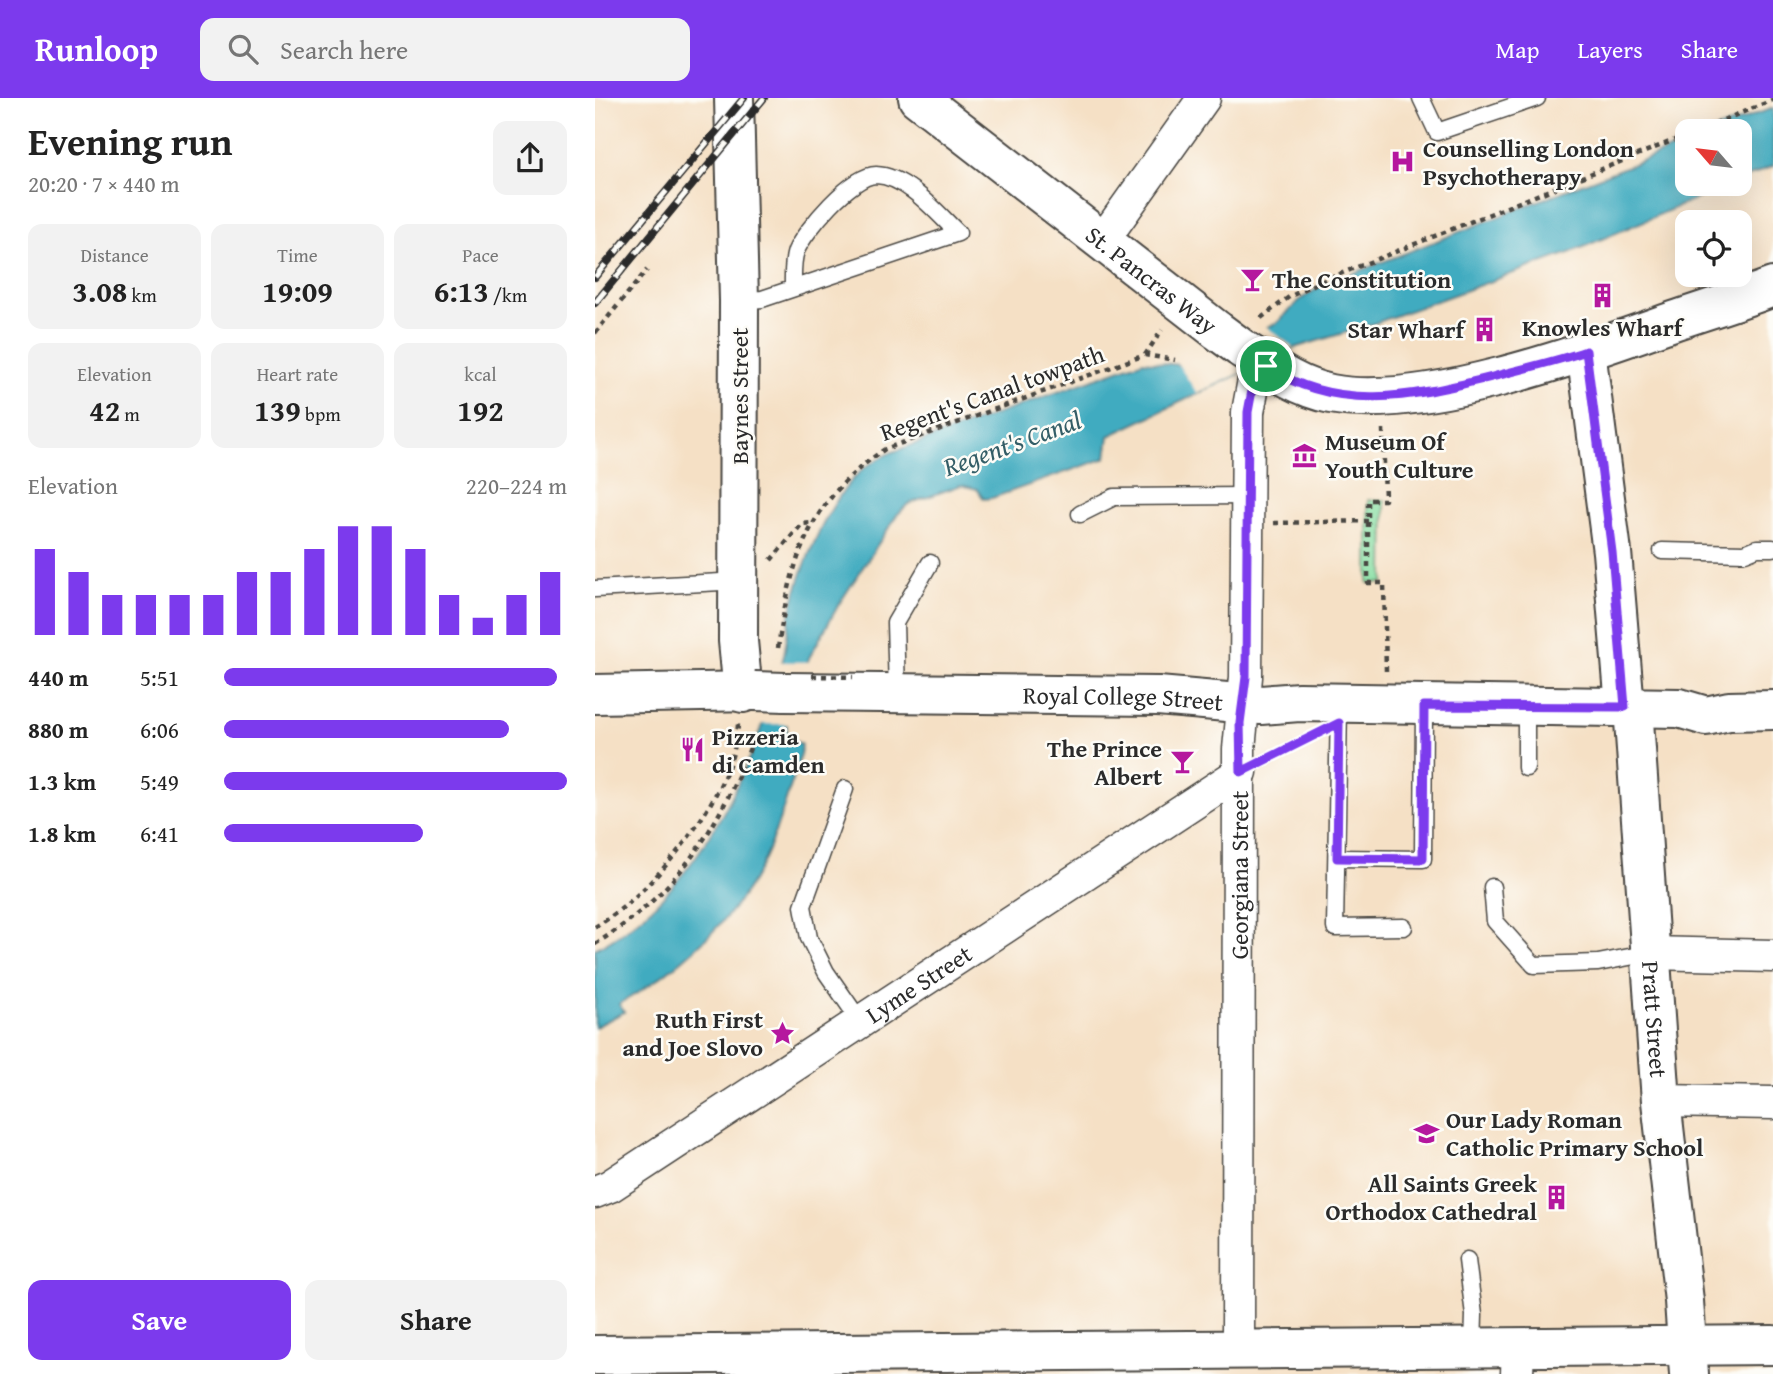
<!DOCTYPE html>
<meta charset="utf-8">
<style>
:root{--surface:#fff;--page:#f2f2f2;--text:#222;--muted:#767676;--accent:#7c3aed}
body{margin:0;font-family:"Gentium Book Plus",serif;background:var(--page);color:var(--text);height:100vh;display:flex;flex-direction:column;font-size:26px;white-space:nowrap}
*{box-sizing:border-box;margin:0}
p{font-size:23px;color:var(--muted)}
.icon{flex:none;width:38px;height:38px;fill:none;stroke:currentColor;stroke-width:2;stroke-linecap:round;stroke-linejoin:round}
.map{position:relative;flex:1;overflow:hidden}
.details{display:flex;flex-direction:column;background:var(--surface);width:595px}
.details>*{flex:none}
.needle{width:46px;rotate:298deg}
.buttons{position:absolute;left:1080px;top:21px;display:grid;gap:14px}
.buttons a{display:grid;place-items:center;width:77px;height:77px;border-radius:14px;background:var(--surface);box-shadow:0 7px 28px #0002;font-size:35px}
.pin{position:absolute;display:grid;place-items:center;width:60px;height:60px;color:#fff;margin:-30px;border:4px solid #fff;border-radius:50%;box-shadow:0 2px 7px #0007}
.round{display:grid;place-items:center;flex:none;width:74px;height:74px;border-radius:14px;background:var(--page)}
.summary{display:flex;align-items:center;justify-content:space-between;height:119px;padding:0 28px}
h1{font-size:38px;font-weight:700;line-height:52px}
.metrics{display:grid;grid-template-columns:repeat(3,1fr);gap:10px;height:119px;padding:7px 28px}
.metrics div{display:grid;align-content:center;border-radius:14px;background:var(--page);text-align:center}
.metrics b{font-size:30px;font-weight:700}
.metrics small{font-size:19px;font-weight:400}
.metrics p{font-size:19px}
.chart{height:196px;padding:14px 28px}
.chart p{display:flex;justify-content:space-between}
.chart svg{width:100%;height:126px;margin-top:7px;stroke:var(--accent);stroke-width:6}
.cta{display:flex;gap:14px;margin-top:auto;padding:14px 28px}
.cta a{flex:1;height:80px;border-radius:14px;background:var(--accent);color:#fff;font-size:28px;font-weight:700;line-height:80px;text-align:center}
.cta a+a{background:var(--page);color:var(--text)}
ul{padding:0 28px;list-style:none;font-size:23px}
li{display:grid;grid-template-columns:112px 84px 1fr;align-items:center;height:52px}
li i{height:18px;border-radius:9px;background:var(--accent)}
header{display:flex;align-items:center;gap:42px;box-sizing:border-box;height:98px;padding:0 35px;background:var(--accent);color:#fff}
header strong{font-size:33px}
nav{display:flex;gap:38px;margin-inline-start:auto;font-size:24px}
.search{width:490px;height:63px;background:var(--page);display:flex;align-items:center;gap:18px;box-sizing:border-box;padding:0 24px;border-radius:14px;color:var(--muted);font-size:26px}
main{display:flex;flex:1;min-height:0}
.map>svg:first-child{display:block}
.green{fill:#86dea2;stroke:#588466;stroke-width:2}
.water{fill:#41abc0;stroke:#366b76;stroke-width:2}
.pier{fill:#f5e0c5}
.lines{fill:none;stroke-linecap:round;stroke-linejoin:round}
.service-casing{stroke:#494642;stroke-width:19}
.minor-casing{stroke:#494642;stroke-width:35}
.tertiary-casing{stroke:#494642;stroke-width:42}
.primary-casing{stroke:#494642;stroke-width:42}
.trunk-casing{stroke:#494642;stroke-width:42}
.path{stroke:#494642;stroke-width:4.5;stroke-dasharray:5 5;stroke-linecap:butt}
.service{stroke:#fff;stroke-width:16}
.minor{stroke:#fff;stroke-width:32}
.tertiary{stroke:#fff;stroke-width:38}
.primary{stroke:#fff;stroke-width:38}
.trunk{stroke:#fff;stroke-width:38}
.rail-casing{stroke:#2b2b2b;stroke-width:8}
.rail{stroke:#fdfcf7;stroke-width:5;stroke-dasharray:16;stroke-linecap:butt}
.primary-bridge-casing{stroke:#494642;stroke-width:42;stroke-linecap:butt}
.path-bridge{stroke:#494642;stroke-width:4.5;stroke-dasharray:5 5;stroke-linecap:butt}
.primary-bridge{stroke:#fff;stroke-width:38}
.route-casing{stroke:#fff;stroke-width:14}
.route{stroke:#7c3aed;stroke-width:9}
.labels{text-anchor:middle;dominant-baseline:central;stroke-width:5;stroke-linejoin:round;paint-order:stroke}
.poi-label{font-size:24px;font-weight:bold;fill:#2b2b2b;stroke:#fdfcf7;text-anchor:start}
.street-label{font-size:24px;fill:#2b2b2b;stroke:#fdfcf7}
.water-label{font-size:26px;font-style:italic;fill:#345e67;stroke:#fdfcf7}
</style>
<header>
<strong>Runloop</strong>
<div class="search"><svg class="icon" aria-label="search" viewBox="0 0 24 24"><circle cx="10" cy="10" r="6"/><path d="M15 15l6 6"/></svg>Search here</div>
<nav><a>Map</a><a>Layers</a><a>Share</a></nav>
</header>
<main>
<section class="details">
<div class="summary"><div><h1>Evening run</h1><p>20:20 · 7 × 440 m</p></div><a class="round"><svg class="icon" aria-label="share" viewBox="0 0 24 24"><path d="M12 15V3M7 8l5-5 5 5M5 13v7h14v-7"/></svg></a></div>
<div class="metrics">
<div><p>Distance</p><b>3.08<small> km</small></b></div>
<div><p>Time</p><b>19:09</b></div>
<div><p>Pace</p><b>6:13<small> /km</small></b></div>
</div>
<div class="metrics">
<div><p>Elevation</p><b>42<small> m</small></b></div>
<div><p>Heart rate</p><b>139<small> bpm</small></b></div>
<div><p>kcal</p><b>192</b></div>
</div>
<div class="chart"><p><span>Elevation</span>220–224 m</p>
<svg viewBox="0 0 160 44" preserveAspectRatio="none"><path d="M5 44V14M15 44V22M25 44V30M35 44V30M45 44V30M55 44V30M65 44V22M75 44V22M85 44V14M95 44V6M105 44V6M115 44V14M125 44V30M135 44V38M145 44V30M155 44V22"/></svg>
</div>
<ul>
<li><b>440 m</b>5:51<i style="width:97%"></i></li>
<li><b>880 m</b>6:06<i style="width:83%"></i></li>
<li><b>1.3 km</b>5:49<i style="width:100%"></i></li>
<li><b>1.8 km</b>6:41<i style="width:58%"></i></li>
</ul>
<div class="cta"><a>Save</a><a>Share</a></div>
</section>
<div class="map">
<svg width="1178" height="1276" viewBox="0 0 1178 1276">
<rect width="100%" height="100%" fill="#fdfcf7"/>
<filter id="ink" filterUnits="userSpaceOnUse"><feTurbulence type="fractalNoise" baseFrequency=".0143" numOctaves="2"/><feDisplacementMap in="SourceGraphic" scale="14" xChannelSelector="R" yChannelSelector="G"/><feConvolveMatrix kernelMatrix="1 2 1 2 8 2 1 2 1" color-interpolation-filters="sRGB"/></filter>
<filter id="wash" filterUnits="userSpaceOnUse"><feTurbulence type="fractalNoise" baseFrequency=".00686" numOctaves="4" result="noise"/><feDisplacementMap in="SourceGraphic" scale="28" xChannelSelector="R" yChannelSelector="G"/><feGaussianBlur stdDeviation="1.57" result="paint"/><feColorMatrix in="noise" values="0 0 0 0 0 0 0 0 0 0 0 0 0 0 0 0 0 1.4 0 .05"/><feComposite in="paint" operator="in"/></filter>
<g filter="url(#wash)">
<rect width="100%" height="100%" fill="#f5e0c5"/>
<path class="green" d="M 773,402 L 790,402 L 789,485 L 773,485 Z"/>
<g class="water">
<path d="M 1178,10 L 1178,68 L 1145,82 L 1144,33 L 1117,33 Z"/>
<path d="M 1092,45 L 1092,86 L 1136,86 L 974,155 L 772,228 L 699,250 L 514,338 L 511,360 L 397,400 L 389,401 L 382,391 L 366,387 L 313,406 L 302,417 L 244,506 L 214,560 L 192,626 L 192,640 L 206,646 L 206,656 C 194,692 181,739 163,773 C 135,826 76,877 24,906 L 29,914 L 0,929 L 0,851 C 103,796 157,672 187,565 C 192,548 192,530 196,513 C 206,468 233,403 267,372 C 275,365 286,360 295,355 L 548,263 L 585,267 L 682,225 L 704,203 L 726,188 Z"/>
</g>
<g class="pier">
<path d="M 669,227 L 699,250 L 602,295 L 581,263 Z"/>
<path d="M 183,564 L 215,564 L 196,626 L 162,626 Z"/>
</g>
</g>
<g filter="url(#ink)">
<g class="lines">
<defs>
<g id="service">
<path d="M 826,0 L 842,34 L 942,0"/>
<path d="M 144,203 L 167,201 L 363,135 C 342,115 312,78 281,77 C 257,77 210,132 201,153 C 197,164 198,178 198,190"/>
<path d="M 485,416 L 519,399 L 652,398"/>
<path d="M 1067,453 L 1150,455 L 1162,450 L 1178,450"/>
<path d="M 0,491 L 144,483"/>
<path d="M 302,593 L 300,525 L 335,465"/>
<path d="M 744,607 L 740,830 L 809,829"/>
<path d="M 931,608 L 931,670"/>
<path d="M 250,691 L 208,808 L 214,840 L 231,874 L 265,923"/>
<path d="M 742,760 L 828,761 L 829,608"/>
<path d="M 897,789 L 900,823 L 939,867 L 1003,865 L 1055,855"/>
<path d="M 872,1162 L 879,1217 L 878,1249"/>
</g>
<g id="minor">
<path d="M 508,142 L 609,0"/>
<path d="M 1055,855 L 1178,858"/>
<path d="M 1066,1003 L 1178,1005"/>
<path id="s1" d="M 0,1094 L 15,1088 L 646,674"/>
<path id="s2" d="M 643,1251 L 644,651 L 651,579 L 653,314 L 659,282 L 671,268"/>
<path d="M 922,1276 L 923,1248"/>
</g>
<g id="tertiary">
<path d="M 139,0 L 144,203 L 143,543 L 148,595"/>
<path d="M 991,253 L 1017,454 L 1030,609"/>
<path id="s3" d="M 1038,609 L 1066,1003 L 1089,1203 L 1094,1276"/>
</g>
<g id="primary">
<path id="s4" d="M 323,0 L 623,233"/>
<path d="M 646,250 C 675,269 701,289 736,296 C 825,313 981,258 1067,227 C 1104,214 1141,203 1178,189"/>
<path id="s5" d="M 190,594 L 563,598 L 666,607 L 704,604 L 1084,610 L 1111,618 L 1134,613 L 1178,612"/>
<path d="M 0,596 L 159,593"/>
</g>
<path id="trunk" d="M 0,1257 L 1178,1247"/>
</defs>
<use href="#service" class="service-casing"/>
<use href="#minor" class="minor-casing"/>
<use href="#tertiary" class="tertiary-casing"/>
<use href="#primary" class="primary-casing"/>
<use href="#trunk" class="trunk-casing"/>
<g class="path">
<path d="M 1101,33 L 1178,2"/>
<path d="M 666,220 L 694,199 L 720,186 L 1092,37"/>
<path d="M 0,235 L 52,172"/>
<path d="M 550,257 L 567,232"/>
<path d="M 788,331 L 790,402 L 773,402 L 773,485 L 789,485 L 791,573"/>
<path d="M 679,425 L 773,423"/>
<path d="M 176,462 L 207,426 L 218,425"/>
<path d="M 183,550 C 196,462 212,404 290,351 L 550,257 L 580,262"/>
<path d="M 673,662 L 722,639"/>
<path d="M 0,829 C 58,796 142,693 143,624"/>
<path d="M 0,846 C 83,795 124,730 159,640"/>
</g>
<use href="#service" class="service"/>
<use href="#minor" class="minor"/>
<use href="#tertiary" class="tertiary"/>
<use href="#primary" class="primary"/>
<use href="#trunk" class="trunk"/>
<defs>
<g id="rail">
<path d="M 0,179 L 149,0"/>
<path d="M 0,205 L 169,0"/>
</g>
</defs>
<use href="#rail" class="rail-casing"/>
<use href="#rail" class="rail"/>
<defs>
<g id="primary-bridge">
<path d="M 623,233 L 646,250"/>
<path d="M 159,593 L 190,594"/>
</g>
</defs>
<use href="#primary-bridge" class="primary-bridge-casing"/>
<path class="path-bridge" d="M 217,578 L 258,579"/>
<use href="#primary-bridge" class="primary-bridge"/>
</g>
</g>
<g class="lines" filter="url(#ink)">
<defs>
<path id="route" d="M 991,253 L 1017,454 L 1030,609 L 829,608 L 828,761 L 742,760 L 744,625 L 646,674 L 645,625 L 651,579 L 653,314 L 659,282 L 671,268 C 741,315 817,299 893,280 C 926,271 959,264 991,253 Z"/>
</defs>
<use href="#route" class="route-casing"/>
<use href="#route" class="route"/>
</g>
<defs>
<symbol id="hospital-bare" viewBox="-9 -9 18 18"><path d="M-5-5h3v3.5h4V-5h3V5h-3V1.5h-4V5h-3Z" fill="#b5179e" stroke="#fdfcf7" stroke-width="2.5" paint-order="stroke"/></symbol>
<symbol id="bar-bare" viewBox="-9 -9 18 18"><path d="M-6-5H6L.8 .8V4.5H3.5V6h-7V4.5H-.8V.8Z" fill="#b5179e" stroke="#fdfcf7" stroke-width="2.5" paint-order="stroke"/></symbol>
<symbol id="building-bare" viewBox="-9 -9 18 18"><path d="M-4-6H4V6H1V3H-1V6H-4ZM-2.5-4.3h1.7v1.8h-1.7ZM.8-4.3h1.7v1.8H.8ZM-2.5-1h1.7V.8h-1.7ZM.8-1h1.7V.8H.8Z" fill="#b5179e" stroke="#fdfcf7" stroke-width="2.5" paint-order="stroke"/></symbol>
<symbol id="museum-bare" viewBox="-9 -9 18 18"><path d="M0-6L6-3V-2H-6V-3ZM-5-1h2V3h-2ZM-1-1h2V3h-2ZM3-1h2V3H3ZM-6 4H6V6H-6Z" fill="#b5179e" stroke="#fdfcf7" stroke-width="2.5" paint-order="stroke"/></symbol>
<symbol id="restaurant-bare" viewBox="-9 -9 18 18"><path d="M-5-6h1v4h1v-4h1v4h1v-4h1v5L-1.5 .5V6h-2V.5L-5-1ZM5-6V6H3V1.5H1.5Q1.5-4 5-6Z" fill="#b5179e" stroke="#fdfcf7" stroke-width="2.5" paint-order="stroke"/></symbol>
<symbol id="sight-bare" viewBox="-9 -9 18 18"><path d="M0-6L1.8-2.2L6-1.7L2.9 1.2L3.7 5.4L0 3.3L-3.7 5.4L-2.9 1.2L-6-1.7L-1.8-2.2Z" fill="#b5179e" stroke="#fdfcf7" stroke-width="2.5" paint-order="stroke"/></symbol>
<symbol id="school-bare" viewBox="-9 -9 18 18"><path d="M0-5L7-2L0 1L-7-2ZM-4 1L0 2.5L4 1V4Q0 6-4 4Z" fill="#b5179e" stroke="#fdfcf7" stroke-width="2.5" paint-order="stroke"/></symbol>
</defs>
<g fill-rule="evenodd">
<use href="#hospital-bare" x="790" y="46" width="35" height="35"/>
<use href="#bar-bare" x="640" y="164" width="35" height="35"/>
<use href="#building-bare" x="990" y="180" width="35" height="35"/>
<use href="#building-bare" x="872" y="214" width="35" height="35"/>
<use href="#museum-bare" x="692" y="340" width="35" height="35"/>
<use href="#restaurant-bare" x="80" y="634" width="35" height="35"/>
<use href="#bar-bare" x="570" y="646" width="35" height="35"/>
<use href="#sight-bare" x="170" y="918" width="35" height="35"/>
<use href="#school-bare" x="814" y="1018" width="35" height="35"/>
<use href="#building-bare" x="944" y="1082" width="35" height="35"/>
</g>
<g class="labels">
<g class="poi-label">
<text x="828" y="50">Counselling London<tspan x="828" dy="28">Psychotherapy</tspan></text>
<text x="677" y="181">The Constitution</text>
<text x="1007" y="229" text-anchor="middle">Knowles Wharf</text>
<text x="869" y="231" text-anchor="end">Star Wharf</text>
<text x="730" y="343">Museum Of<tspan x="730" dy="28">Youth Culture</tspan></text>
<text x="117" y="638">Pizzeria<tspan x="117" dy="28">di Camden</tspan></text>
<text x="567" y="650" text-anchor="end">The Prince<tspan x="567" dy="28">Albert</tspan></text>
<text x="168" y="921" text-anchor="end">Ruth First<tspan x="168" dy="28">and Joe Slovo</tspan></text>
<text x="851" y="1021">Our Lady Roman<tspan x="851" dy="28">Catholic Primary School</tspan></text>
<text x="942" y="1085" text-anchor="end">All Saints Greek<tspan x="942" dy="28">Orthodox Cathedral</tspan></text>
</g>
<g class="street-label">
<text stroke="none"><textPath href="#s4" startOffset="296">St. Pancras Way</textPath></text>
<text transform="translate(397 295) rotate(-20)">Regent's Canal towpath</text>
<text transform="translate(144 298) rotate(-90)">Baynes Street</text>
<text stroke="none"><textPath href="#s5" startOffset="338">Royal College Street</textPath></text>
<text stroke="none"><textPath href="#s2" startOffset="474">Georgiana Street</textPath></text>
<text stroke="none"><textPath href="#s1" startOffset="385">Lyme Street</textPath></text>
<text stroke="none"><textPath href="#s3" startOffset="313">Pratt Street</textPath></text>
</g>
<g class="water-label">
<text transform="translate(417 345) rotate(-20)">Regent's Canal</text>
</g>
</g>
</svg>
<div class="buttons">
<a><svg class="needle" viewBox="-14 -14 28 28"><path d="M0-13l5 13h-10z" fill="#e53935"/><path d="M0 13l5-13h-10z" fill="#767676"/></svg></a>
<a><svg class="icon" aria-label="locate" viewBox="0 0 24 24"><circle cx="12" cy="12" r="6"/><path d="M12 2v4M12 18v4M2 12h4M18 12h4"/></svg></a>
</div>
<div class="pin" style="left:671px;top:268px;background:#1e9e55"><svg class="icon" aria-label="arrive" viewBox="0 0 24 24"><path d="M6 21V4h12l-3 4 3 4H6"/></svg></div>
</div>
</main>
